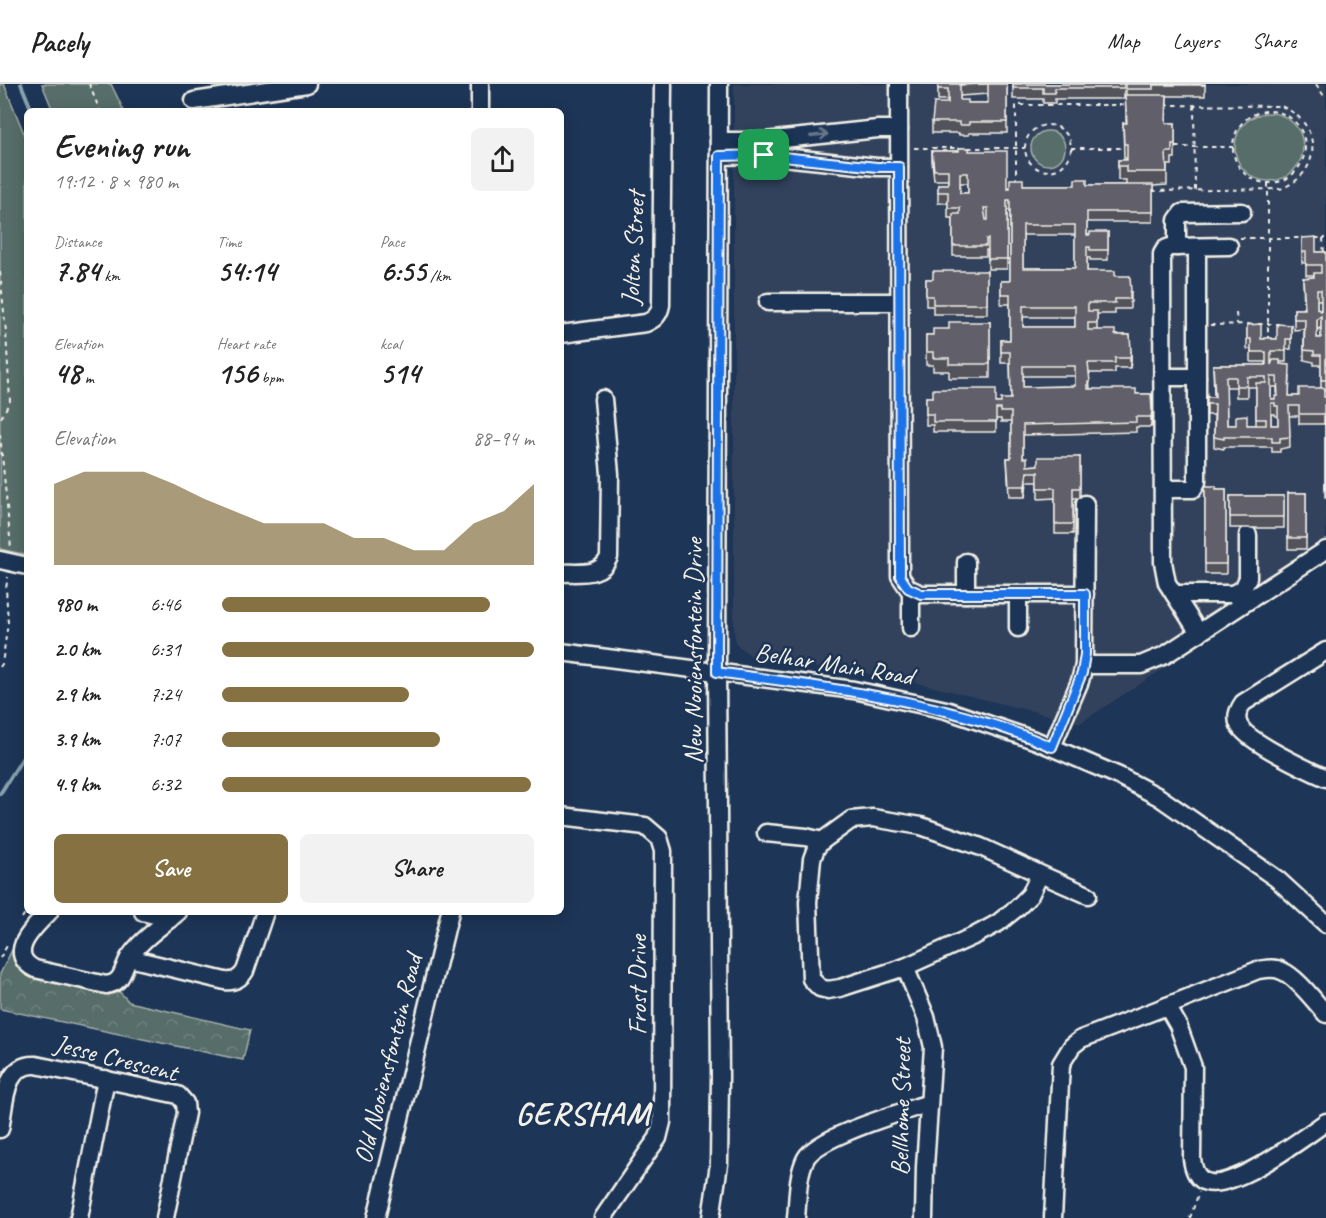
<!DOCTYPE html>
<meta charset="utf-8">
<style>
:root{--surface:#fff;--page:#f2f2f2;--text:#222;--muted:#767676;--line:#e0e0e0;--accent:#857141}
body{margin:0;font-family:Caveat,sans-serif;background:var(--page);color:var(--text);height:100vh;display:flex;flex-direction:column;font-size:22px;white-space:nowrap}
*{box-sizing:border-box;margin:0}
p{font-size:20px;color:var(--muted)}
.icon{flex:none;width:33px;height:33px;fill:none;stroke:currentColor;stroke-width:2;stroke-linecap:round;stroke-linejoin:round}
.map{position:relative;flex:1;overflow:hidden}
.sheet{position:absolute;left:24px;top:24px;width:540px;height:807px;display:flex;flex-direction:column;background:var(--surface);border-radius:9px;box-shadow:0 3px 15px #0003}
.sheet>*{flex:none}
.pin{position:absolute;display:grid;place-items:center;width:51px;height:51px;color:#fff;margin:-26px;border-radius:12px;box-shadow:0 3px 9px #0006}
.round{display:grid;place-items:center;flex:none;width:63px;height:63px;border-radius:9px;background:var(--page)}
.head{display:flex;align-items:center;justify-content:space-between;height:102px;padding:0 30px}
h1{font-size:33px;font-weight:700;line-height:45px}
.stats{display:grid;grid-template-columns:repeat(3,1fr);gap:9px;height:102px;padding:6px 30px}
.stats div{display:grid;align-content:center}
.stats b{font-size:30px;font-weight:700}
.stats small{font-size:16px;font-weight:400}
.stats p{font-size:16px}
.chart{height:168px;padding:12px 30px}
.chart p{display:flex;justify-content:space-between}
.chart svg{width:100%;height:108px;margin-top:6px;fill:var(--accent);opacity:.7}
.action{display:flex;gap:12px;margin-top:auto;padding:12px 30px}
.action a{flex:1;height:69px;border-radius:9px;background:var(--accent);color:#fff;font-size:24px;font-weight:700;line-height:69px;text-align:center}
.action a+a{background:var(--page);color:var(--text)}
ul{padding:0 30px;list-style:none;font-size:20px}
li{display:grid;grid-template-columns:96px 72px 1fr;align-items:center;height:45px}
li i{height:15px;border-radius:8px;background:var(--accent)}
header{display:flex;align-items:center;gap:36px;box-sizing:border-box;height:84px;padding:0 30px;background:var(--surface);border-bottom:2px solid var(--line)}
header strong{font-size:28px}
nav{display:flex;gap:33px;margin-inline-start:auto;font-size:21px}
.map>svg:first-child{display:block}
.built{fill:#31425d}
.green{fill:#576d69;stroke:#a6afa8;stroke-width:1.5}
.park{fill:url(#park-crowns);stroke:#a6afa8;stroke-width:1.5}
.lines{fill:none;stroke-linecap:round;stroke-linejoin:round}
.stream{stroke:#89a2ae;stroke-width:4}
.minor-casing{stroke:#f4f1e8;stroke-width:21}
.path{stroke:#f4f1e8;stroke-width:2;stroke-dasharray:4.5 4.5;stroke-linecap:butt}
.minor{stroke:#1d3557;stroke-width:16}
.wall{fill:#53525c;stroke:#f4f1e8;stroke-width:1.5;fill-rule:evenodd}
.shaded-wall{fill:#44424b;stroke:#f4f1e8;stroke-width:1.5}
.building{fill:#615f6b;stroke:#f4f1e8;stroke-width:1.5;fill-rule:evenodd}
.oneway{stroke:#68778a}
.route-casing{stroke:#fff;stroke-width:12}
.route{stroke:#1a73e8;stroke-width:8}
.labels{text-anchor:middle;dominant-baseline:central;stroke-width:5;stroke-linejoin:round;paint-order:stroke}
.street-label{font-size:26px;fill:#f4f1e8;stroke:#1d3557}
.district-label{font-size:32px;font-weight:bold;letter-spacing:1.5px;fill:#f4f1e8;stroke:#1d3557}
</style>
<header>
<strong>Pacely</strong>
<nav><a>Map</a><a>Layers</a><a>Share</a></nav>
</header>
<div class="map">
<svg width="1326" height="1134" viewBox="0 0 1326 1134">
<defs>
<pattern id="park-crowns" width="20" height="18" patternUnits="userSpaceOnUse" patternTransform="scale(1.5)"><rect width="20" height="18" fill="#576d69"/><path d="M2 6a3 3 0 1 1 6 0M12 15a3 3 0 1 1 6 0" fill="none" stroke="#70827e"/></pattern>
</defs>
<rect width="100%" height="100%" fill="#1d3557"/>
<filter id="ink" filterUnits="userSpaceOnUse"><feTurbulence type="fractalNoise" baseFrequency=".0167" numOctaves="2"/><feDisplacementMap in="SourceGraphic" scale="12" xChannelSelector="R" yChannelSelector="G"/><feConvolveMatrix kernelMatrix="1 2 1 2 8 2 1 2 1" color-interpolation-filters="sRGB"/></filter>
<g filter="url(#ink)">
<path class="built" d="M 734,0 L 1326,0 L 1326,479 L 1080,639 L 893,593 L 756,576 L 736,560 L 734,546 Z"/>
<g class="green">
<path d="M 0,0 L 4,0 L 27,57 L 27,471 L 0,465 Z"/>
<path d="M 42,0 L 111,0 L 124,27 L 53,27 Z"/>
<circle cx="1269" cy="63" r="34"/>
<circle cx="1048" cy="64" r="17"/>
</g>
<path class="park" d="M 12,866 L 17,868 L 19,875 L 117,905 L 129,918 L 250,946 L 243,976 L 0,925 L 0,890 Z"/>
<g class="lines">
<g class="stream">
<path d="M 21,0 L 32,27"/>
<path d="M 0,710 L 27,667"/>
</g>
<defs>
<g id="minor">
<path d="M 899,0 L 900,492 L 908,504 L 921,510 L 1085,510"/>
<path d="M 194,17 L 307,0"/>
<path d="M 480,27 L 480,0"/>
<path d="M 719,57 L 764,57 L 878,45 L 899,45"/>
<path d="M 719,72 L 764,71 L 877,83 L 899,83"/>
<path d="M 1177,163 L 1177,136 L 1182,129 L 1242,128"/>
<path d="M 768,218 L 899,218"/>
<path d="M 561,250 L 646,239 C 655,235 659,231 661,221 L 663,0"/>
<path d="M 1162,293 L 1197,293"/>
<path d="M 1163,405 L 1193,405 L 1197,398 L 1197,163"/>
<path d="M 0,476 L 27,482"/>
<path d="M 966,478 L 966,510"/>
<path d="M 561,489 C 580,488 601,493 609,473 L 610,390 L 603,315"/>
<path d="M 911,507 L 911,544"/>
<path d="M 1018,510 L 1018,544"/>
<path d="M 1174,510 L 1232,510 L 1243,505 L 1248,494 L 1248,451"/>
<path d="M 1199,549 L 1167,499 L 1163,478 L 1162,170 L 1165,165 L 1170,163 L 1229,162"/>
<path d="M 1326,567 L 1243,619 C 1238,626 1235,633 1239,641 C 1246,657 1308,686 1326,694"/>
<path d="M 561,568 L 854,606 L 946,626 L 1037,657 L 1119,692 L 1159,713 L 1277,795 L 1326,840"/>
<path d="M 1084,581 L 1141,581 L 1165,571 L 1326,466"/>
<path d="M 1052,663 L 1080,597 L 1084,581 L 1085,420"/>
<path d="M 561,732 L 645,742 L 659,754 L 663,767 L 662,1038 L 658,1054 L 650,1065 L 603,1134"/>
<path d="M 766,749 L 806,753 L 822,757"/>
<path d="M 1040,790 L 981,763 L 921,742 L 873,734 L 851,736 L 822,757 L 816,764 L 812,775 L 808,818 L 811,895 L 820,904 L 828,906 L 840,904 L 905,883 L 976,851 L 998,839 L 1018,823 L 1030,811 L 1040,790 L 1088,811"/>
<path d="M 49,828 C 36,842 4,869 35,885 L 106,901 C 123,899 122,886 129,874 C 141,855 162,842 178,828"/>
<path d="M 143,828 L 170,835"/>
<path d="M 129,874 L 225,897 C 234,898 240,895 245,887 L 265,828"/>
<path d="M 905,883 L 926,933 L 933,963 L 925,1083 L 924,1134"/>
<path d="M 1167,922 L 1258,886 C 1266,885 1274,883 1282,887 C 1297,893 1315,918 1326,930"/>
<path d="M 0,1045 C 5,1022 3,979 36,981 L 178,1011 L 185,1019 L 186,1029 L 165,1134"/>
<path d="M 79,1134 L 106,995"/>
<path d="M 376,1134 L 450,828"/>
<path d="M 711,1134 L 719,1080 L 720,992 L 717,588 L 719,0"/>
<path d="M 796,1134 C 798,1115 797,1091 806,1074 C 819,1052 903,1028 929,1019"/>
<path d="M 1053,1134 L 1061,980 L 1072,962 L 1081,955 L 1167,922 L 1178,941 L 1193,983 L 1192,1075 C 1193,1083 1195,1091 1202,1096 C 1225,1113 1305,1053 1326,1038"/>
</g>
</defs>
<use href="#minor" class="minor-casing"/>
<g class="path">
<path d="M 89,0 L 100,27"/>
<path d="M 1316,0 L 1326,15"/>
<path d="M 1194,21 L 1195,107"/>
<circle cx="1269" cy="63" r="36"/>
<circle cx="1048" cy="64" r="23"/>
<path d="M 1175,63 L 1233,63"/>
<path d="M 914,64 L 1025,64"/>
<path d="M 1071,64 L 1123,64"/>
<path d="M 1016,98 L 1016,21 L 1128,21"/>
<path d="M 1268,99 L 1268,255"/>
<path d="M 1152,107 L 1280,105 C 1323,90 1323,39 1281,22 L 1164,21"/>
<path d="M 1240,154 L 1309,154"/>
<path d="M 1315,154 L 1326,154"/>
<path d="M 1323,154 L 1324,172"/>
<path d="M 0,188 L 6,248 L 10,317 L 0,336"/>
<path d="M 1236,229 L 1237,240"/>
<path d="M 1258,240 L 1279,240"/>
<path d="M 1210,241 L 1252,240"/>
<path d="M 0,350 L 11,464"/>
<path d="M 0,583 L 2,580 L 8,539 L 6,504 L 8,493"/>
<path d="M 22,834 L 27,826"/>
<path d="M 0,874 L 8,860"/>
<path d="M 1190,1134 L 1199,1108"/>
</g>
<use href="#minor" class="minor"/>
</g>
<g class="wall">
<path d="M 938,0 L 1007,0 L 1007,49 L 969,49 L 969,51 L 959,51 L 959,49 L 932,49 L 932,38 L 948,19 L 948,16 L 938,16 ZM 988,10 L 988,19 L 968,19 L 960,16 L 960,12 Z"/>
<path d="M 1013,0 L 1205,0 L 1205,12 L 1167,12 L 1166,39 L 1175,39 L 1175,74 L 1172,74 L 1172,81 L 1167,81 L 1167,101 L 1153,102 L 1153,138 L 1087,138 L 1087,151 L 1108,148 L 1108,176 L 1090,176 L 1090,174 L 1087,174 L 1087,187 L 1115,192 L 1131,208 L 1131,218 L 1130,218 L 1130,225 L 1115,225 L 1115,230 L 1097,230 L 1097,246 L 1115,251 L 1130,251 L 1131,277 L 1130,284 L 1115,284 L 1115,289 L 1089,289 L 1090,305 L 1136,310 L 1151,310 L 1152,336 L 1151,343 L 1136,343 L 1136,348 L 1023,351 L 1023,374 L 1027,382 L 1038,381 L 1080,373 L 1080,414 L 1073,414 L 1073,450 L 1055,450 L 1055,414 L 1038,415 L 1038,398 L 1027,398 L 1025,413 L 1009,413 L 1007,374 L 1011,374 L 1011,338 L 1001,338 L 1001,335 L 996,335 L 996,348 L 933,348 L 933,341 L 926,341 L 926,313 L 996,319 L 1001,319 L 1011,315 L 1010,279 L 1001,279 L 1001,256 L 1010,256 L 1010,220 L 1001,220 L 1001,197 L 1010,197 L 1010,126 L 1007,126 L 1007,185 L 988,185 L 988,166 L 986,166 L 986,172 L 953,172 L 953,134 L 948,134 L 948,119 L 938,119 L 938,100 L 948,100 L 948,96 L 934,96 L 932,77 L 932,67 L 969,67 L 1007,104 L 1023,101 L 1126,101 L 1126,96 L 1118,96 L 1118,76 L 1127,76 L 1127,74 L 1124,74 L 1123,39 L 1126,39 L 1126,7 L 1124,7 L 1124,15 L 1055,15 L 1055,19 L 1043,19 L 1043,15 L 1013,15 ZM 960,99 L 968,99 L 968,109 L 960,109 ZM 1023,151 L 1075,151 L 1075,184 L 1023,184 ZM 1023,233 L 1075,233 L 1075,243 L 1023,243 ZM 1023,292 L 1075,292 L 1075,302 L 1023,303 Z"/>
<path d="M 1302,154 L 1316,168 L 1326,168 L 1326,306 L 1324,306 L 1324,313 L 1326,313 L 1326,414 L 1325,414 L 1325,332 L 1324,332 L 1324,340 L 1299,340 L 1299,332 L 1289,332 L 1290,363 L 1280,365 L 1280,368 L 1272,368 L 1272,363 L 1224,363 L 1224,365 L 1214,363 L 1214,331 L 1207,331 L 1207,313 L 1214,313 L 1213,281 L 1266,281 L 1266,278 L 1251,278 L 1251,265 L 1247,265 L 1247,241 L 1261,255 L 1277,255 L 1291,241 L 1291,265 L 1286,265 L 1286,278 L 1280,278 L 1280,280 L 1290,292 L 1289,312 L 1299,312 L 1321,304 L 1321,281 L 1314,281 L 1314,278 L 1304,276 L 1304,245 L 1294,246 L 1294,225 L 1304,225 L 1303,194 L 1314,193 L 1314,191 L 1306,191 L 1306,179 L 1302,179 ZM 1317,216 L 1321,216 L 1321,227 L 1317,225 ZM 1321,243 L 1321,254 L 1317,254 L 1317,246 ZM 1226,303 L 1236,303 L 1236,313 L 1247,313 L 1247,303 L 1256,303 L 1256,341 L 1227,341 ZM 1271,303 L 1277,303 L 1277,312 L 1275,315 L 1271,315 ZM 1271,330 L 1275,330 L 1275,332 L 1278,332 L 1278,341 L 1271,341 Z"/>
<path d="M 987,187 L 987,230 L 933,230 L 933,222 L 926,222 L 926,195 L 933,195 Z"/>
<path d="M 990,238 L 990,294 L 949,294 L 949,287 L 933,287 L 933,281 L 926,281 L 926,251 L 933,251 L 949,245 Z"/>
<path d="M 1205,402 L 1216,405 L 1226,405 L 1226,490 L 1205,490 Z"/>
<rect x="1288" y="409" width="18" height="56"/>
<rect x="1230" y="412" width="54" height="32"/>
</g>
<g class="shaded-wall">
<path d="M 1321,232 L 1321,243 L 1317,246 L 1317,235 Z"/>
<path d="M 1131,267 L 1131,277 L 1130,284 L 1130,274 Z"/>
<path d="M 1152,326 L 1152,336 L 1151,343 L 1151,333 Z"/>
<path d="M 1027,388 L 1027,398 L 1025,413 L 1025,402 Z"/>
</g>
<g class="building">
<path d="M 938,0 L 986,0 L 960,1 L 960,16 L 968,16 L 968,19 L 988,19 L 988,0 L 1007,0 L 1007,38 L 969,38 L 969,41 L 959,41 L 959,38 L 932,38 L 934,19 L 948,19 L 948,5 L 938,5 Z"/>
<path d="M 1013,0 L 1124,0 L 1124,4 L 1055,4 L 1055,9 L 1043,9 L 1043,4 L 1013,4 Z"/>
<path d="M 1126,0 L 1205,0 L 1205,1 L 1153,1 L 1153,5 L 1126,5 Z"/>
<path d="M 1125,11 L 1167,11 L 1166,39 L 1175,39 L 1175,60 L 1172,60 L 1172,68 L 1166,68 L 1167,88 L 1126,88 L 1126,82 L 1118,82 L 1118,76 L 1127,76 L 1127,60 L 1124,60 L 1123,39 L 1127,39 Z"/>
<path d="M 959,64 L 969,64 L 969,67 L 1007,67 L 1007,104 L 1010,104 L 1010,95 L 1023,95 L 1023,101 L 1075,101 L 1075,95 L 1087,95 L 1087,101 L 1153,101 L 1153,128 L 1087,128 L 1087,151 L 1090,151 L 1090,148 L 1108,148 L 1108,166 L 1090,166 L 1090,163 L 1087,163 L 1087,187 L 1115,187 L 1115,192 L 1130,192 L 1131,208 L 1130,208 L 1130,215 L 1115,215 L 1115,219 L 1088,219 L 1088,227 L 1097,227 L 1097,239 L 1088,239 L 1088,246 L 1115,246 L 1115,251 L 1130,251 L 1131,267 L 1130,274 L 1115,274 L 1115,279 L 1088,279 L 1090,298 L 1088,298 L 1088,305 L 1136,305 L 1136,310 L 1151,310 L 1152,326 L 1151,333 L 1136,333 L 1136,338 L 1023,341 L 1023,374 L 1027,374 L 1027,382 L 1038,381 L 1038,373 L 1080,373 L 1080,404 L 1073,404 L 1073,440 L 1055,440 L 1055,404 L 1038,404 L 1038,388 L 1027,388 L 1025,402 L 1009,402 L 1007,374 L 1011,374 L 1011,328 L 1001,328 L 1001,325 L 996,325 L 996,338 L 933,338 L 933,330 L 926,330 L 926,313 L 933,313 L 933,305 L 996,305 L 996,319 L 1001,319 L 1001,315 L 1011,315 L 1010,268 L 1001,268 L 1001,256 L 1010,256 L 1010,210 L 1001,210 L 1001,197 L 1010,197 L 1010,116 L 1007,116 L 1007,175 L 988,175 L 988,155 L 986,155 L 986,162 L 953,162 L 953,130 L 960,130 L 960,124 L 948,124 L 948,108 L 938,108 L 938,100 L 948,100 L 948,86 L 934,86 L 932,67 L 959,67 ZM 960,89 L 968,89 L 968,109 L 960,109 ZM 984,124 L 988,124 L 988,136 L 986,136 ZM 1023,141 L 1075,141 L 1075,184 L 1023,184 ZM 1023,222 L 1075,222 L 1075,243 L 1023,243 ZM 1023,282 L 1075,282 L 1075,302 L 1023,303 Z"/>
<path d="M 1316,153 L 1316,168 L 1326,168 L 1326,296 L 1321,296 L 1321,271 L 1314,271 L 1314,267 L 1304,266 L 1305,235 L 1294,235 L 1294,225 L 1305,225 L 1303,194 L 1314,193 L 1314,189 L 1321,189 L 1321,181 L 1306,181 L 1306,168 L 1302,168 L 1302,154 ZM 1317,206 L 1321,206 L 1321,227 L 1317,225 ZM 1321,232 L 1321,254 L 1317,254 L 1317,235 Z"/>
<path d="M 933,187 L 987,187 L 987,220 L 933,220 L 933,212 L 926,212 L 926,195 L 933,195 Z"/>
<path d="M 949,238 L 990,238 L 990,280 L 949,280 L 949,274 L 933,274 L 933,268 L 926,268 L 926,251 L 933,251 L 933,245 L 949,245 Z"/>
<path d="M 1261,240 L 1261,255 L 1265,255 L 1265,254 L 1272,254 L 1272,255 L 1277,255 L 1277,240 L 1291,241 L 1291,255 L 1286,255 L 1286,267 L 1271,267 L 1271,281 L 1273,276 L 1280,276 L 1280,280 L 1290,281 L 1289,312 L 1299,312 L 1299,304 L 1324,304 L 1324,313 L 1326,313 L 1326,321 L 1324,321 L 1324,330 L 1299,330 L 1299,322 L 1289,322 L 1290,353 L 1280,354 L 1280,358 L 1272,358 L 1272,353 L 1224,353 L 1224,355 L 1214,353 L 1215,320 L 1207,320 L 1207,313 L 1215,313 L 1213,281 L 1266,281 L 1266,268 L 1251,268 L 1251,255 L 1247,255 L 1247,241 ZM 1226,293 L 1236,293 L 1236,302 L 1247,302 L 1247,293 L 1266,293 L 1266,299 L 1256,299 L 1256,335 L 1266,335 L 1266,341 L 1247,341 L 1247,331 L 1236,332 L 1236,341 L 1227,341 ZM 1271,293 L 1277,293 L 1278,312 L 1275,312 L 1275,315 L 1271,315 ZM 1271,319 L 1275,319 L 1275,322 L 1278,322 L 1278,341 L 1271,341 Z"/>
<rect x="1325" y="328" width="1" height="76"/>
<path d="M 1205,402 L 1216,402 L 1216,405 L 1226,405 L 1226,480 L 1205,480 Z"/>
<rect x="1288" y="409" width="18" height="45"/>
<rect x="1230" y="412" width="54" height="21"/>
</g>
<defs><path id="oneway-shaft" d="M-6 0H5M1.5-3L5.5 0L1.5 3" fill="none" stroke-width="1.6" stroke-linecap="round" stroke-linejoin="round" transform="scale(1.5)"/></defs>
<use class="oneway" href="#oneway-shaft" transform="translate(819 51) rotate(-6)"/>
</g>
<g class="lines" filter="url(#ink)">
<defs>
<path id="route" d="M 764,71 L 877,83 L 899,83 L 900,492 L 908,504 L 921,510 L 1085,510 L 1085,570 L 1082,589 L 1052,663 C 945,616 831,604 717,588 L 719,72 Z"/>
</defs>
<use href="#route" class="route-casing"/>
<use href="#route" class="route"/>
</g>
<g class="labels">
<g class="street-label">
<text transform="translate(633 164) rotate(-87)">Jolton Street</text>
<text transform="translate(693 567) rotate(-90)">New Nooiensfontein Drive</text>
<text transform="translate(834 580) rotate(9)">Belhar Main Road</text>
<text transform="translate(637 901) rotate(-90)">Frost Drive</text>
<text transform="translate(116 974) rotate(14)">Jesse Crescent</text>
<text transform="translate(388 975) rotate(-76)">Old Nooiensfontein Road</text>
<text transform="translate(901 1023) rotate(-89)">Bellhome Street</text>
</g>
<g class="district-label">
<text x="583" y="1029">GERSHAM</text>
</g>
</g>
</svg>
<div class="pin" style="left:764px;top:71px;background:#1e9e55"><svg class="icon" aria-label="arrive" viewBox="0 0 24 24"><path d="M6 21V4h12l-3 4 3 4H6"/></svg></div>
<section class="sheet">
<div class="head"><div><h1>Evening run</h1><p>19:12 · 8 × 980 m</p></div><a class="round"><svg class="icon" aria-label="share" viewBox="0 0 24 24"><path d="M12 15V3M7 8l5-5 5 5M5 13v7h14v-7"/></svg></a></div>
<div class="stats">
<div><p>Distance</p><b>7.84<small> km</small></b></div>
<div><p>Time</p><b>54:14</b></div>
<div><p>Pace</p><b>6:55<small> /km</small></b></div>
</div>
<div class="stats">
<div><p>Elevation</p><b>48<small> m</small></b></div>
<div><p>Heart rate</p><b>156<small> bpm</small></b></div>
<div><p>kcal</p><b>514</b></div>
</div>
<div class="chart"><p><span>Elevation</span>88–94 m</p>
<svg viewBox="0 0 160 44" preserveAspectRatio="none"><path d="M0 44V11L10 6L20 6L30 6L40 11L50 17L60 22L70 27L80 27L90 27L100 33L110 33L120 38L130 38L140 27L150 22L160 11V44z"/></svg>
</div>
<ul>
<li><b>980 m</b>6:46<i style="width:86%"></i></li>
<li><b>2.0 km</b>6:31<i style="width:100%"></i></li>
<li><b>2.9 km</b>7:24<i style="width:60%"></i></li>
<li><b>3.9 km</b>7:07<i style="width:70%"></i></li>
<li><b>4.9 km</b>6:32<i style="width:99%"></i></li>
</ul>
<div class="action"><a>Save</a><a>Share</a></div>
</section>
</div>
